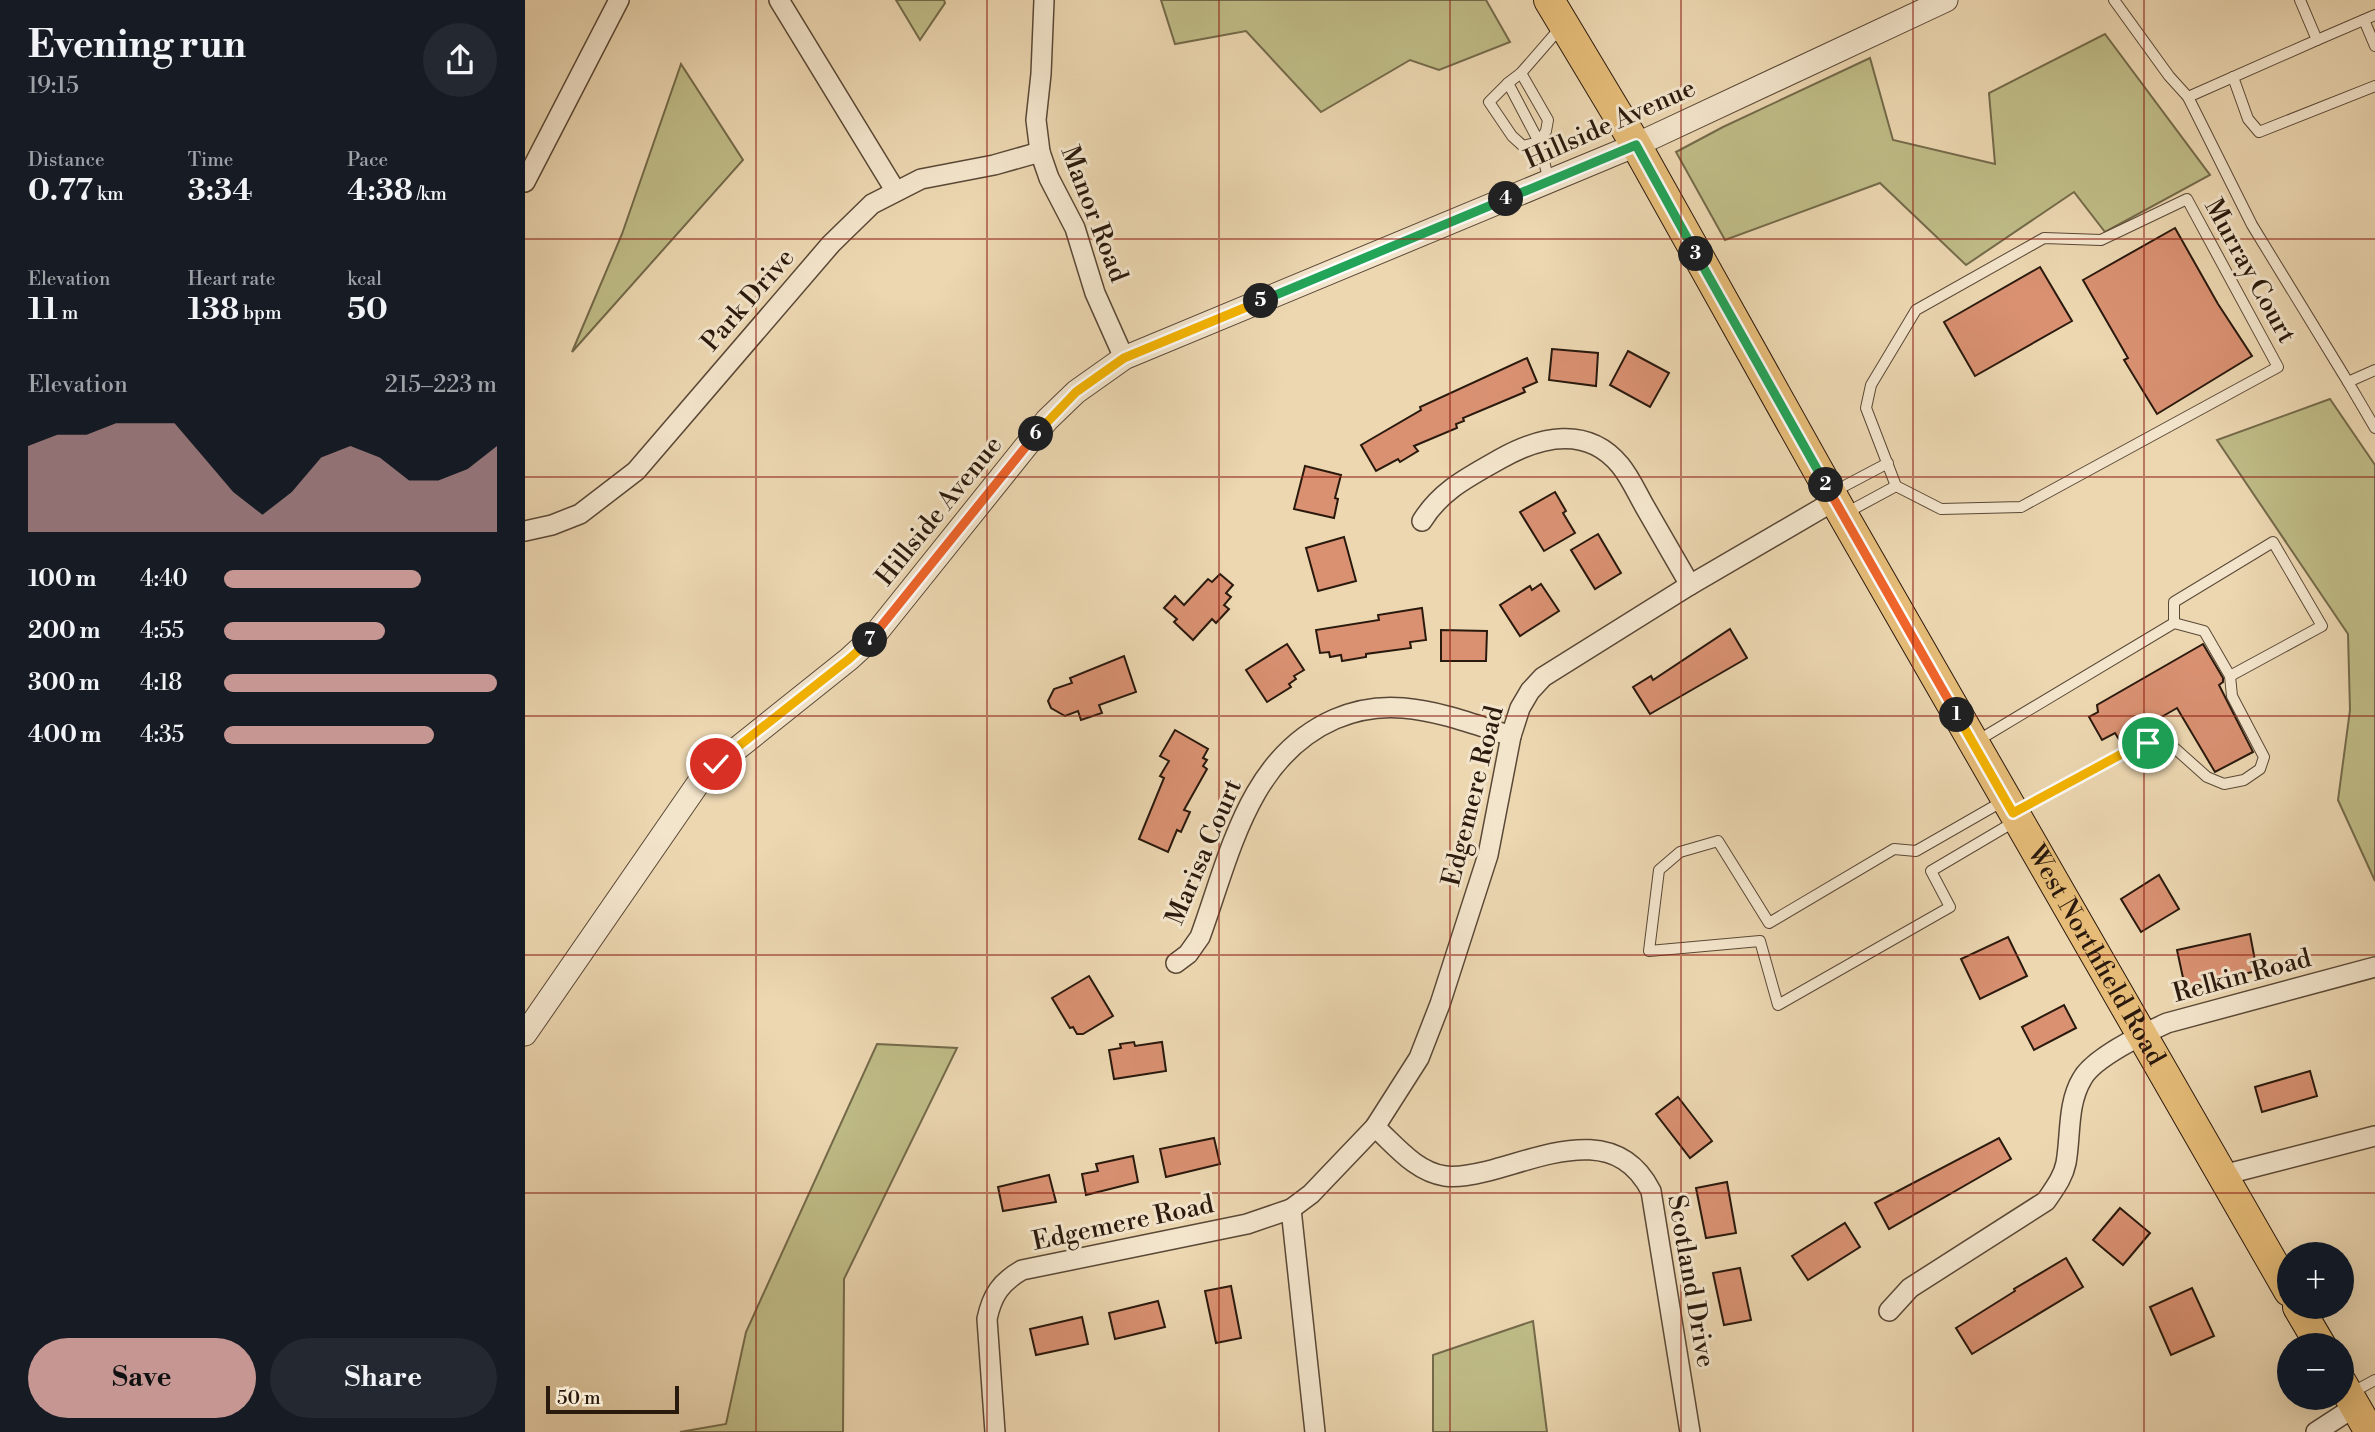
<!DOCTYPE html>
<meta charset="utf-8">
<style>
:root{--surface:#171b24;--page:#242831;--text:#f1f3f6;--muted:#9ea1a6;--accent:#c59692}
body{margin:0;font-family:"Libre Bodoni",serif;background:var(--page);color:var(--text);height:100vh;display:flex;flex-direction:column;font-size:26px;white-space:nowrap}
*{box-sizing:border-box;margin:0}
p{font-size:23px;color:var(--muted)}
.icon{flex:none;width:38px;height:38px;fill:none;stroke:currentColor;stroke-width:2;stroke-linecap:round;stroke-linejoin:round}
.map{position:relative;flex:1;overflow:hidden}
.side{display:flex;flex-direction:column;background:var(--surface);width:525px}
.side>*{flex:none}
.tools{position:absolute;left:1752px;top:1242px;display:grid;gap:14px}
.tools a{display:grid;place-items:center;width:77px;height:77px;border-radius:50%;background:var(--surface);box-shadow:0 7px 28px #0002;font-size:35px}
.scale{position:absolute;left:21px;bottom:18px;width:133px;box-sizing:border-box;padding-left:7px;border:4px solid #2a190d;border-top:0;font-size:19px;line-height:24px;white-space:nowrap;color:#2a190d;-webkit-text-stroke:5px #f3e5cc;paint-order:stroke}
.pin{position:absolute;display:grid;place-items:center;width:60px;height:60px;color:#fff;margin:-30px;border:4px solid #fff;border-radius:50%;box-shadow:0 2px 7px #0007}
.km{position:absolute;width:35px;height:35px;margin:-18px;border-radius:50%;background:#222;color:#fff;font-size:19px;line-height:35px;text-align:center}
.round{display:grid;place-items:center;flex:none;width:74px;height:74px;border-radius:37px;background:var(--page)}
.headline{display:flex;align-items:center;justify-content:space-between;height:119px;padding:0 28px}
h1{font-size:38px;font-weight:700;line-height:52px}
.metrics{display:grid;grid-template-columns:repeat(3,1fr);gap:10px;height:119px;padding:7px 28px}
.metrics div{display:grid;align-content:center}
.metrics b{font-size:30px;font-weight:700}
.metrics small{font-size:19px;font-weight:400}
.metrics p{font-size:19px}
.chart{height:196px;padding:14px 28px}
.chart p{display:flex;justify-content:space-between}
.chart svg{width:100%;height:126px;margin-top:7px;fill:var(--accent);opacity:.7}
.action{display:flex;gap:14px;margin-top:auto;padding:14px 28px}
.action a{flex:1;height:80px;border-radius:42px;background:var(--accent);color:#111;font-size:28px;font-weight:700;line-height:80px;text-align:center}
.action a+a{background:var(--page);color:var(--text)}
ul{padding:0 28px;list-style:none;font-size:23px}
li{display:grid;grid-template-columns:112px 84px 1fr;align-items:center;height:52px}
li i{height:18px;border-radius:9px;background:var(--accent)}
main{display:flex;flex:1;min-height:0}
.map>svg:first-child{display:block}
.green{fill:#bfbc87;stroke:#746a4a;stroke-width:2}
.building{fill:#d99172;stroke:#2a190d;stroke-width:2}
.lines{fill:none;stroke-linecap:round;stroke-linejoin:round}
.service-casing{stroke:#5a4836;stroke-width:12}
.minor-casing{stroke:#5a4836;stroke-width:22}
.tertiary-casing{stroke:#5a4836;stroke-width:25}
.primary-casing{stroke:#2a190d;stroke-width:32}
.service{stroke:#f3e5cc;stroke-width:10}
.minor{stroke:#f3e5cc;stroke-width:19}
.tertiary{stroke:#f3e5cc;stroke-width:23}
.primary{stroke:#e6bc78;stroke-width:30}
.split-1-casing{stroke:#fff;stroke-width:14}
.split-2-casing{stroke:#fff;stroke-width:14}
.split-3-casing{stroke:#fff;stroke-width:14}
.split-4-casing{stroke:#fff;stroke-width:14}
.split-5-casing{stroke:#fff;stroke-width:14}
.split-6-casing{stroke:#fff;stroke-width:14}
.split-7-casing{stroke:#fff;stroke-width:14}
.split-8-casing{stroke:#fff;stroke-width:14}
.split-1{stroke:#f5b400;stroke-width:9}
.split-2{stroke:#f0652b;stroke-width:9}
.split-3{stroke:#22a559;stroke-width:9}
.split-4{stroke:#22a559;stroke-width:9}
.split-5{stroke:#22a559;stroke-width:9}
.split-6{stroke:#f5b400;stroke-width:9}
.split-7{stroke:#f0652b;stroke-width:9}
.split-8{stroke:#f5b400;stroke-width:9}
.grid{fill:none;stroke:#8f2418;stroke-width:2;stroke-opacity:0.55}
.labels{text-anchor:middle;dominant-baseline:central;stroke-width:6;stroke-linejoin:round;paint-order:stroke}
.street-label{font-size:26px;fill:#2a190d;stroke:#f3e5cc}
</style>
<main>
<section class="side">
<div class="headline"><div><h1>Evening run</h1><p>19:15</p></div><a class="round"><svg class="icon" aria-label="share" viewBox="0 0 24 24"><path d="M12 15V3M7 8l5-5 5 5M5 13v7h14v-7"/></svg></a></div>
<div class="metrics">
<div><p>Distance</p><b>0.77<small> km</small></b></div>
<div><p>Time</p><b>3:34</b></div>
<div><p>Pace</p><b>4:38<small> /km</small></b></div>
</div>
<div class="metrics">
<div><p>Elevation</p><b>11<small> m</small></b></div>
<div><p>Heart rate</p><b>138<small> bpm</small></b></div>
<div><p>kcal</p><b>50</b></div>
</div>
<div class="chart"><p><span>Elevation</span>215–223 m</p>
<svg viewBox="0 0 160 44" preserveAspectRatio="none"><path d="M0 44V14L10 10L20 10L30 6L40 6L50 6L60 18L70 30L80 38L90 30L100 18L110 14L120 18L130 26L140 26L150 22L160 14V44z"/></svg>
</div>
<ul>
<li><b>100 m</b>4:40<i style="width:72%"></i></li>
<li><b>200 m</b>4:55<i style="width:59%"></i></li>
<li><b>300 m</b>4:18<i style="width:100%"></i></li>
<li><b>400 m</b>4:35<i style="width:77%"></i></li>
</ul>
<div class="action"><a>Save</a><a>Share</a></div>
</section>
<div class="map">
<svg width="1850" height="1432" viewBox="0 0 1850 1432">
<rect width="100%" height="100%" fill="#ecd7b1"/>
<filter id="stains"><feTurbulence type="fractalNoise" baseFrequency=".00286" numOctaves="4"/><feColorMatrix values="0 0 0 0 .2 0 0 0 0 .09 0 0 0 0 .02 0 0 0 .5 -.17"/></filter>
<radialGradient id="worn" r=".72"><stop offset=".6" stop-color="#630" stop-opacity="0"/><stop offset="1" stop-color="#630" stop-opacity=".3"/></radialGradient>
<g class="green">
<path d="M 371,0 L 419,0 L 420,3 L 395,40 Z"/>
<path d="M 636,0 L 961,0 L 985,42 L 914,70 L 885,60 L 796,112 L 721,31 L 650,44 Z"/>
<path d="M 1580,34 L 1685,175 L 1580,232 L 1549,192 L 1441,265 L 1355,183 L 1200,240 L 1151,152 L 1198,127 L 1345,58 L 1368,140 L 1470,164 L 1464,93 Z"/>
<path d="M 156,64 L 218,160 L 47,352 L 97,234 Z"/>
<path d="M 1805,399 L 1850,465 L 1850,881 L 1813,800 L 1825,710 L 1823,634 L 1692,440 Z"/>
<path d="M 352,1044 L 432,1048 L 319,1279 L 318,1432 L 155,1432 L 201,1424 L 221,1332 Z"/>
<path d="M 1008,1321 L 1022,1432 L 908,1432 L 908,1355 Z"/>
</g>
<g class="building">
<path d="M 1650,228 L 1693,304 L 1727,356 L 1632,414 L 1599,360 L 1603,358 L 1558,280 Z"/>
<path d="M 1515,267 L 1547,321 L 1450,376 L 1419,322 Z"/>
<path d="M 1027,349 L 1073,353 L 1071,386 L 1024,380 Z"/>
<path d="M 1103,351 L 1144,373 L 1125,407 L 1085,385 Z"/>
<path d="M 1002,358 L 1012,382 L 998,388 L 1000,392 L 938,418 L 939,421 L 931,424 L 932,428 L 889,446 L 893,451 L 875,462 L 873,459 L 851,471 L 836,445 L 896,410 L 895,407 Z"/>
<path d="M 780,466 L 816,475 L 810,498 L 813,499 L 809,518 L 769,509 Z"/>
<path d="M 1030,492 L 1041,511 L 1038,513 L 1050,533 L 1019,551 L 995,512 Z"/>
<path d="M 1073,534 L 1096,573 L 1070,589 L 1046,550 Z"/>
<path d="M 819,537 L 831,581 L 793,591 L 781,548 Z"/>
<path d="M 695,574 L 708,585 L 701,593 L 706,597 L 699,605 L 704,609 L 691,623 L 687,619 L 668,640 L 649,622 L 652,619 L 639,608 L 650,596 L 659,605 L 683,579 L 687,582 Z"/>
<path d="M 1016,584 L 1034,611 L 995,636 L 975,605 L 1005,586 L 1007,590 Z"/>
<path d="M 897,608 L 901,640 L 885,642 L 886,648 L 841,654 L 841,657 L 817,661 L 816,655 L 805,657 L 804,652 L 795,653 L 791,630 L 854,620 L 853,615 Z"/>
<path d="M 1205,629 L 1222,658 L 1125,714 L 1108,687 L 1126,676 L 1128,680 Z"/>
<path d="M 916,630 L 962,631 L 961,661 L 916,661 Z"/>
<path d="M 762,644 L 779,670 L 769,676 L 771,679 L 764,684 L 766,687 L 742,702 L 721,670 Z"/>
<path d="M 1678,644 L 1698,678 L 1698,682 L 1694,685 L 1728,752 L 1690,772 L 1652,708 L 1595,741 L 1590,733 L 1577,740 L 1564,717 L 1573,712 L 1572,705 Z"/>
<path d="M 599,656 L 611,692 L 574,705 L 577,713 L 556,720 L 553,711 L 540,716 L 526,708 L 523,701 L 529,689 L 547,683 L 545,678 Z"/>
<path d="M 650,730 L 683,749 L 678,758 L 682,760 L 678,766 L 682,769 L 659,810 L 665,812 L 656,832 L 652,830 L 643,852 L 614,839 L 639,778 L 635,776 L 644,761 L 635,756 Z"/>
<path d="M 1634,875 L 1654,909 L 1616,932 L 1596,899 Z"/>
<path d="M 1725,934 L 1732,971 L 1660,987 L 1652,950 Z"/>
<path d="M 1483,937 L 1502,976 L 1455,999 L 1436,959 Z"/>
<path d="M 564,976 L 588,1016 L 558,1034 L 552,1034 L 548,1027 L 545,1028 L 527,998 Z"/>
<path d="M 1539,1005 L 1551,1028 L 1509,1050 L 1497,1027 Z"/>
<path d="M 609,1042 L 610,1046 L 637,1042 L 641,1071 L 589,1079 L 584,1050 L 596,1048 L 595,1044 Z"/>
<path d="M 1785,1071 L 1792,1096 L 1737,1112 L 1730,1087 Z"/>
<path d="M 1153,1097 L 1187,1141 L 1165,1158 L 1131,1114 Z"/>
<path d="M 689,1138 L 695,1164 L 641,1177 L 635,1149 Z"/>
<path d="M 1474,1138 L 1486,1159 L 1364,1229 L 1350,1203 Z"/>
<path d="M 608,1156 L 613,1182 L 561,1195 L 557,1174 L 573,1171 L 571,1164 Z"/>
<path d="M 524,1175 L 531,1202 L 478,1211 L 473,1187 Z"/>
<path d="M 1202,1182 L 1211,1233 L 1181,1238 L 1171,1188 Z"/>
<path d="M 1595,1208 L 1625,1233 L 1598,1265 L 1568,1240 Z"/>
<path d="M 1320,1223 L 1335,1247 L 1283,1280 L 1267,1256 Z"/>
<path d="M 1541,1258 L 1558,1287 L 1447,1354 L 1431,1328 L 1490,1291 L 1489,1289 Z"/>
<path d="M 1215,1268 L 1226,1320 L 1199,1325 L 1188,1273 Z"/>
<path d="M 706,1286 L 716,1338 L 691,1343 L 680,1291 Z"/>
<path d="M 1667,1288 L 1689,1336 L 1646,1355 L 1625,1307 Z"/>
<path d="M 633,1301 L 640,1327 L 590,1339 L 584,1313 Z"/>
<path d="M 557,1317 L 563,1344 L 511,1355 L 505,1329 Z"/>
</g>
<g class="lines">
<defs>
<g id="service">
<path d="M 1589,0 L 1644,76 L 1663,97 L 1727,225 L 1823,382 L 1850,370"/>
<path d="M 1775,0 L 1792,40 L 1850,15"/>
<path d="M 1839,20 L 1850,46"/>
<path d="M 1708,77 L 1723,119 L 1734,132 L 1850,86"/>
<path d="M 983,83 L 964,102 L 987,136 L 998,146 L 1014,142 L 1021,131 L 1023,120 L 996,73"/>
<path d="M 1663,97 L 1792,40"/>
<path d="M 1024,181 L 1014,142 L 983,83 L 996,73 L 1036,27"/>
<path d="M 1662,199 L 1753,367 L 1496,507 L 1416,509 L 1371,486 L 1341,408 L 1346,385 L 1391,310 L 1519,238 L 1576,240 Z"/>
<path d="M 1823,382 L 1850,428"/>
<path d="M 1308,492 L 1363,463"/>
<path d="M 1321,513 L 1371,486"/>
<path d="M 1649,623 L 1649,602 L 1748,542 L 1797,626 L 1705,676"/>
<path d="M 1452,741 L 1649,623 L 1679,631 L 1705,676 L 1707,696 L 1739,757 L 1735,769 L 1719,780 L 1699,784 L 1682,777 L 1645,744 L 1623,743 L 1604,750 L 1492,811"/>
<path d="M 1480,800 L 1391,851 L 1369,849 L 1244,923 L 1193,841 L 1155,852 L 1134,870 L 1124,951 L 1235,941 L 1253,1005 L 1425,907 L 1406,871 L 1489,822"/>
<path d="M 1826,1393 L 1850,1380"/>
</g>
<g id="minor">
<path d="M 254,0 L 370,190"/>
<path d="M 519,0 L 516,74 L 511,120 L 515,152 L 524,178 L 550,228 L 570,293 L 599,358"/>
<path d="M 0,182 L 94,0"/>
<path d="M 897,521 C 916,490 944,477 975,459 C 1014,437 1062,425 1095,465 C 1105,477 1112,493 1120,507 C 1135,533 1150,559 1165,585"/>
<path d="M 0,531 L 27,525 L 55,514 L 111,471 L 306,244 L 347,204 L 396,179 L 469,165 L 515,152"/>
<path d="M 651,963 L 663,954 L 675,937 C 705,855 723,757 810,719 C 831,710 855,706 878,708 C 915,711 951,725 986,736"/>
<path d="M 850,1127 C 871,1146 891,1172 920,1176 C 934,1178 950,1174 963,1171 C 1021,1156 1091,1123 1126,1191 L 1165,1432"/>
<path d="M 1698,1175 L 1850,1136"/>
<path d="M 766,1209 L 790,1432"/>
<path d="M 1364,1311 L 1385,1288 L 1521,1201 C 1529,1189 1538,1178 1541,1163 C 1546,1136 1542,1104 1557,1079 C 1568,1058 1620,1033 1642,1023 L 1850,967"/>
<path d="M 470,1432 L 462,1319 C 467,1295 476,1282 497,1270 L 722,1224 L 766,1209 L 786,1194 L 850,1127 L 894,1058 L 915,1004 L 963,855 L 986,736 L 995,708 L 1005,691 L 1018,677 L 1165,585 L 1309,501"/>
<path d="M 1791,1432 L 1831,1406"/>
</g>
<path id="tertiary" d="M 0,1034 L 179,775 L 324,659 L 348,637 L 522,420 L 551,392 L 599,358 L 1111,145 L 1421,0"/>
<g id="primary">
<path id="s1" d="M 1024,0 L 1111,145 L 1318,515 L 1764,1291"/>
<path d="M 1773,1307 L 1796,1346"/>
<path d="M 1816,1382 L 1845,1432"/>
</g>
</defs>
<use href="#service" class="service-casing"/>
<use href="#minor" class="minor-casing"/>
<use href="#tertiary" class="tertiary-casing"/>
<use href="#primary" class="primary-casing"/>
<use href="#service" class="service"/>
<use href="#minor" class="minor"/>
<use href="#tertiary" class="tertiary"/>
<use href="#primary" class="primary"/>
</g>
<g class="lines">
<defs>
<path id="split-1" d="M 1432,715 L 1488,813 L 1604,750 L 1623,743"/>
<path id="split-2" d="M 1301,485 L 1432,715"/>
<path id="split-3" d="M 1171,254 L 1301,485"/>
<path id="split-4" d="M 981,199 L 1111,145 L 1171,254"/>
<path id="split-5" d="M 736,301 L 981,199"/>
<path id="split-6" d="M 511,434 L 551,392 L 599,358 L 736,301"/>
<path id="split-7" d="M 345,640 L 511,434"/>
<path id="split-8" d="M 191,764 L 324,659 L 345,640"/>
</defs>
<use href="#split-1" class="split-1-casing"/>
<use href="#split-2" class="split-2-casing"/>
<use href="#split-3" class="split-3-casing"/>
<use href="#split-4" class="split-4-casing"/>
<use href="#split-5" class="split-5-casing"/>
<use href="#split-6" class="split-6-casing"/>
<use href="#split-7" class="split-7-casing"/>
<use href="#split-8" class="split-8-casing"/>
<use href="#split-1" class="split-1"/>
<use href="#split-2" class="split-2"/>
<use href="#split-3" class="split-3"/>
<use href="#split-4" class="split-4"/>
<use href="#split-5" class="split-5"/>
<use href="#split-6" class="split-6"/>
<use href="#split-7" class="split-7"/>
<use href="#split-8" class="split-8"/>
</g>
<path class="grid" d="M 231,0 L 231,1432M 462,0 L 462,1432M 694,0 L 694,1432M 925,0 L 925,1432M 1156,0 L 1156,1432M 1388,0 L 1388,1432M 1619,0 L 1619,1432M 0,239 L 1850,239M 0,477 L 1850,477M 0,716 L 1850,716M 0,955 L 1850,955M 0,1193 L 1850,1193"/>
<g class="labels">
<g class="street-label">
<text transform="translate(1085 124) rotate(-24)">Hillside Avenue</text>
<text transform="translate(569 214) rotate(69)">Manor Road</text>
<text transform="translate(1725 271) rotate(61)">Murray Court</text>
<text transform="translate(223 300) rotate(-49)">Park Drive</text>
<text transform="translate(414 511) rotate(-51)">Hillside Avenue</text>
<text transform="translate(948 796) rotate(-76)">Edgemere Road</text>
<text transform="translate(679 852) rotate(-67)">Marisa Court</text>
<text stroke="none"><textPath href="#s1" startOffset="1101">West Northfield Road</textPath></text>
<text transform="translate(1717 976) rotate(-15)">Relkin Road</text>
<text transform="translate(598 1223) rotate(-12)">Edgemere Road</text>
<text transform="translate(1166 1281) rotate(80)">Scotland Drive</text>
</g>
</g>
<rect width="100%" height="100%" filter="url(#stains)"/>
<rect width="100%" height="100%" fill="url(#worn)"/>
</svg>
<div class="tools">
<a>+</a>
<a>−</a>
</div>
<div class="scale">50 m</div>
<div class="pin" style="left:1623px;top:743px;background:#1e9e55"><svg class="icon" aria-label="arrive" viewBox="0 0 24 24"><path d="M6 21V4h12l-3 4 3 4H6"/></svg></div>
<div class="pin" style="left:191px;top:764px;background:#d93025"><svg class="icon" aria-label="check" viewBox="0 0 24 24"><path d="M5 12l5 5 9-10"/></svg></div>
<b class="km" style="left:1432px;top:715px">1</b>
<b class="km" style="left:1301px;top:485px">2</b>
<b class="km" style="left:1171px;top:254px">3</b>
<b class="km" style="left:981px;top:199px">4</b>
<b class="km" style="left:736px;top:301px">5</b>
<b class="km" style="left:511px;top:434px">6</b>
<b class="km" style="left:345px;top:640px">7</b>
</div>
</main>
